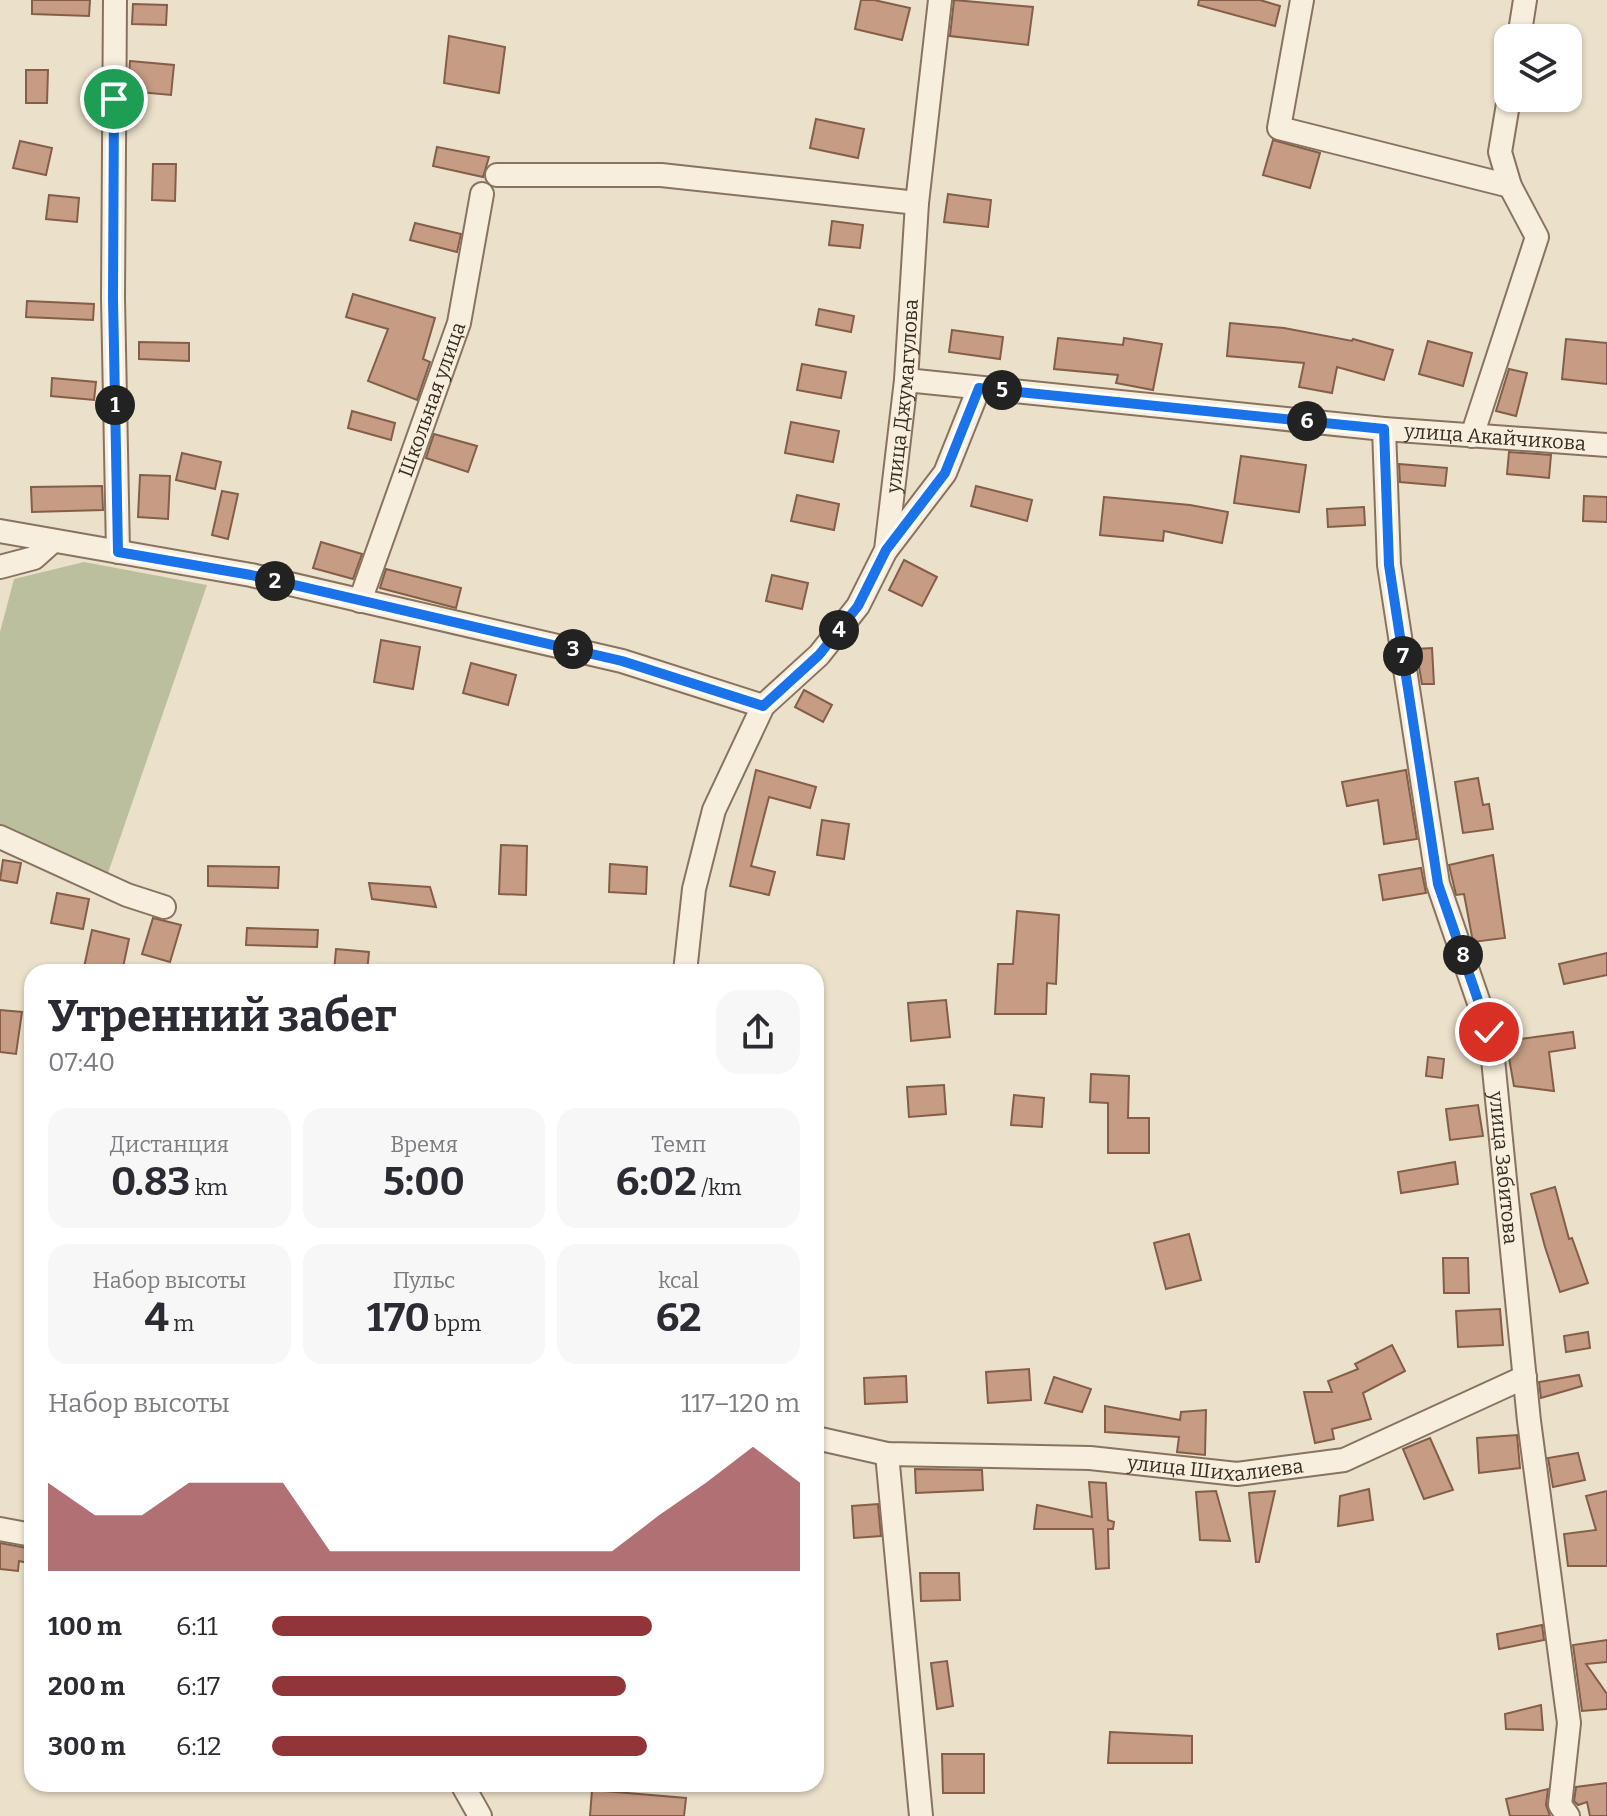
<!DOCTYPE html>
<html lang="ru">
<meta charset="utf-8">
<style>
:root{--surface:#fff;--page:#f7f7f7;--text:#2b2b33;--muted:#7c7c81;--accent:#913539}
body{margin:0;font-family:Bitter,serif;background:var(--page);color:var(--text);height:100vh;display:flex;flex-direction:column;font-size:30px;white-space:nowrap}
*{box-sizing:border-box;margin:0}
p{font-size:26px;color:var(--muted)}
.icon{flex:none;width:44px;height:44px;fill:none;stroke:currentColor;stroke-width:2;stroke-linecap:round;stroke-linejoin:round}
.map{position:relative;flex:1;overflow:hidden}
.details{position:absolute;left:24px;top:964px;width:800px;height:828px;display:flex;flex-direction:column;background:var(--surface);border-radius:24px;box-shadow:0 2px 6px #0004}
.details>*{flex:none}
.buttons{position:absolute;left:1494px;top:24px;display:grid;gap:16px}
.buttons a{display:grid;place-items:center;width:88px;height:88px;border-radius:16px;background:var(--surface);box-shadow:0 2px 6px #0004;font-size:40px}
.pin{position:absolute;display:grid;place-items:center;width:68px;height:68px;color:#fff;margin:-34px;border:4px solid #fff;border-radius:50%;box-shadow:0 2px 8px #0007}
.km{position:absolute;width:40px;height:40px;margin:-20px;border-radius:50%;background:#222;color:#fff;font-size:22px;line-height:40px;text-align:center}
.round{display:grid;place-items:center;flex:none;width:84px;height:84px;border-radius:24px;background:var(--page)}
.summary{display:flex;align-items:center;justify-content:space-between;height:136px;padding:0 24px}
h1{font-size:44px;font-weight:700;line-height:60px}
.stats{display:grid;grid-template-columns:repeat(3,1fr);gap:12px;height:136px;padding:8px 24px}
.stats div{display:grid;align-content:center;border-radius:20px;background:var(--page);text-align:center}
.stats b{font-size:40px;font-weight:700}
.stats small{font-size:22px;font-weight:400}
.stats p{font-size:22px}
.chart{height:224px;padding:16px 24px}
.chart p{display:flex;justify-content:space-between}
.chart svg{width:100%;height:144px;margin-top:8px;fill:var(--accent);opacity:.7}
ul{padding:0 24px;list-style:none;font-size:26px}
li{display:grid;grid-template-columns:128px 96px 1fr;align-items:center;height:60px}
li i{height:20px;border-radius:10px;background:var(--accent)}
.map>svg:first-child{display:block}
.cemetery{fill:#bcbf9d}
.building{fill:#c69d84;stroke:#845e48;stroke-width:2}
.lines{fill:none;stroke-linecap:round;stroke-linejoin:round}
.street-casing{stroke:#877360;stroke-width:26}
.street{stroke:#f7eedd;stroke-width:22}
.route-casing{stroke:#fff;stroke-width:16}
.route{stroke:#1a73e8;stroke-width:10}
.labels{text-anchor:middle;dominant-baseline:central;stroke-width:6;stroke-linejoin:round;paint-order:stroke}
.street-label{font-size:20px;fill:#392c22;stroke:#f3ebd9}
</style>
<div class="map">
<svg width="1607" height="1816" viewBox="0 0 1607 1816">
<rect width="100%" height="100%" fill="#ebe0ca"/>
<path class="cemetery" d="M 84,562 L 207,585 L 108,873 L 0,825 L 0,632 L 14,579 Z"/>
<g class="building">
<path d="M 32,0 L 90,0 L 89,16 L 32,14 Z"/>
<path d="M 861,0 L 874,0 L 910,8 L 902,40 L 855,29 Z"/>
<path d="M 954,0 L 1033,7 L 1028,45 L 950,36 Z"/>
<path d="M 1199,0 L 1260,0 L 1280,6 L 1275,26 L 1198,5 Z"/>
<path d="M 133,4 L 167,5 L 166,25 L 132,24 Z"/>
<path d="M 449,36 L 505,47 L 499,93 L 444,83 Z"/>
<path d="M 130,61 L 174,65 L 171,95 L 128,91 Z"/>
<path d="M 26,70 L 48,70 L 47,103 L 26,103 Z"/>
<path d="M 816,119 L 864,129 L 858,158 L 810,148 Z"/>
<path d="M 1273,140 L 1320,153 L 1310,188 L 1263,175 Z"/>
<path d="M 20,141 L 52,148 L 46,175 L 13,168 Z"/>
<path d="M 437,147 L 489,157 L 483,177 L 433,166 Z"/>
<path d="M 153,164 L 176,164 L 175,201 L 152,200 Z"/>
<path d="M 948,194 L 991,200 L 988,227 L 944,222 Z"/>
<path d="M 49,195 L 79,198 L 77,222 L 46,219 Z"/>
<path d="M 832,221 L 863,225 L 860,248 L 829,245 Z"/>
<path d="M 415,223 L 461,234 L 457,252 L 410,240 Z"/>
<path d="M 353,294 L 435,318 L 423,359 L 430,362 L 417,400 L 368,381 L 388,329 L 346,317 Z"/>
<path d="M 27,301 L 94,304 L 93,320 L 26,317 Z"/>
<path d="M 819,309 L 854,316 L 851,332 L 816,325 Z"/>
<path d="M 1230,323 L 1284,328 L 1352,341 L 1353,339 L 1393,350 L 1384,380 L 1337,367 L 1332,393 L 1299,387 L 1304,363 L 1227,356 Z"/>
<path d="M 952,330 L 1003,337 L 1000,359 L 949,352 Z"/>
<path d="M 1058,338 L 1123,345 L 1124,338 L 1162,344 L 1153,390 L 1116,383 L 1118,375 L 1054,369 Z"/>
<path d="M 1566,339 L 1607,343 L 1607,384 L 1562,379 Z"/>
<path d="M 1428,341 L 1472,353 L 1463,386 L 1419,374 Z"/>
<path d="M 139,342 L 189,343 L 189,361 L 139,359 Z"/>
<path d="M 802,364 L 846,372 L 841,398 L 797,390 Z"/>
<path d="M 1509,369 L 1527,373 L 1516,416 L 1496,411 Z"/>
<path d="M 52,378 L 96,382 L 94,400 L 51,396 Z"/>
<path d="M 352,411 L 395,423 L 391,440 L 348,428 Z"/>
<path d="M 791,422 L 839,431 L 833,462 L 785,453 Z"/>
<path d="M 434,434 L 477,446 L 468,472 L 426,458 Z"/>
<path d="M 1509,452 L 1551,455 L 1549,478 L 1507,474 Z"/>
<path d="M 182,453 L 221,462 L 215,489 L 176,480 Z"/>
<path d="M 1241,456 L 1306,465 L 1299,512 L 1234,503 Z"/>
<path d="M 1399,464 L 1447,468 L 1445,486 L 1400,482 Z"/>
<path d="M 140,475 L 170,476 L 168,519 L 138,517 Z"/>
<path d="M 102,486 L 103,510 L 32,512 L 31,487 Z"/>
<path d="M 976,486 L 1032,500 L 1027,521 L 971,506 Z"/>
<path d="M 222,491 L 238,494 L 228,539 L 212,535 Z"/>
<path d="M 797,495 L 839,504 L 834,530 L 791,521 Z"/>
<path d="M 1584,496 L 1607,497 L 1607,522 L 1583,521 Z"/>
<path d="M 1104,497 L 1190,505 L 1228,512 L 1222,543 L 1164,531 L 1163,541 L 1100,535 Z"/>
<path d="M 1364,507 L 1365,525 L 1328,527 L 1327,509 Z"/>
<path d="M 321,542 L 362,554 L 353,579 L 313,568 Z"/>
<path d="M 904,560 L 937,577 L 922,606 L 889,590 Z"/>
<path d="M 386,569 L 461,588 L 456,608 L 380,588 Z"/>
<path d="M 772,575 L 808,583 L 802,609 L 766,601 Z"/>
<path d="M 381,640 L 420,647 L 413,689 L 374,682 Z"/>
<path d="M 1432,648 L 1434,684 L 1422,684 L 1416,649 Z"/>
<path d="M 471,663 L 516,675 L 508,705 L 463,693 Z"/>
<path d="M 804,690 L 832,705 L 823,722 L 795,707 Z"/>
<path d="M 756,770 L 816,787 L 810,808 L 769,797 L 751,866 L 775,872 L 769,895 L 730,886 Z"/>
<path d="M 1406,770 L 1417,839 L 1384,844 L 1378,800 L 1347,806 L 1342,782 Z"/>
<path d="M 1478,778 L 1483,805 L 1489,804 L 1493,829 L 1463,833 L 1455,782 Z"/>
<path d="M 822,820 L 849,824 L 844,859 L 817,855 Z"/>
<path d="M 501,845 L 527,846 L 526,895 L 499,894 Z"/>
<path d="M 1493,855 L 1505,938 L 1473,942 L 1464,894 L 1456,895 L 1449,865 Z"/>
<path d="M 3,860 L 21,863 L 17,883 L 0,880 Z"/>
<path d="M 610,864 L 647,867 L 646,894 L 609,892 Z"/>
<path d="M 208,866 L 279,867 L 278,888 L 208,886 Z"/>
<path d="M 1421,868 L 1426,893 L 1383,900 L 1379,875 Z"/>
<path d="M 369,883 L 430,887 L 436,907 L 372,899 Z"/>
<path d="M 57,893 L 89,899 L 83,929 L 51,923 Z"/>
<path d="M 1017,911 L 1059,915 L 1056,984 L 1047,983 L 1046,1014 L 995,1014 L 998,964 L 1013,964 Z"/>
<path d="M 153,918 L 181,925 L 170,962 L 142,954 Z"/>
<path d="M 247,928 L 318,930 L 317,947 L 246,945 Z"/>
<path d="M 92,930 L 129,939 L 122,972 L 83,972 Z"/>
<path d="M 336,949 L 369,952 L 367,972 L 334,972 Z"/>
<path d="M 1607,953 L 1607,975 L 1564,984 L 1559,964 Z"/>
<path d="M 946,1000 L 950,1037 L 911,1041 L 908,1003 Z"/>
<path d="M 0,1010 L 22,1012 L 16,1054 L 0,1052 Z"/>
<path d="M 1573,1032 L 1575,1048 L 1549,1052 L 1554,1091 L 1514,1086 L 1506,1041 Z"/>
<path d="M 1428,1057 L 1444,1059 L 1442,1078 L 1426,1076 Z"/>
<path d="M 1091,1074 L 1129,1076 L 1128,1118 L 1149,1118 L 1149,1153 L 1108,1153 L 1108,1103 L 1090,1102 Z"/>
<path d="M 944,1085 L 946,1114 L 909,1117 L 907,1087 Z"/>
<path d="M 1014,1095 L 1044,1098 L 1042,1127 L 1011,1125 Z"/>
<path d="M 1478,1105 L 1483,1136 L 1450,1140 L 1446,1109 Z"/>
<path d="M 1455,1162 L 1458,1184 L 1401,1193 L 1398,1172 Z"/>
<path d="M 1555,1187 L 1569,1239 L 1572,1238 L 1588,1283 L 1560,1292 L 1545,1247 L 1531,1194 Z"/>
<path d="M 1189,1234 L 1201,1280 L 1166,1289 L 1154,1243 Z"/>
<path d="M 1443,1258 L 1468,1258 L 1469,1293 L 1444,1293 Z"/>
<path d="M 1500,1309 L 1503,1345 L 1458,1347 L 1456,1311 Z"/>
<path d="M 1588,1332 L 1590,1348 L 1566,1352 L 1564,1336 Z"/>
<path d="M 1392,1345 L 1405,1371 L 1363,1393 L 1371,1419 L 1332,1429 L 1334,1439 L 1315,1443 L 1304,1392 L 1332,1392 L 1328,1381 L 1358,1369 L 1355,1364 Z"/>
<path d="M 1029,1369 L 1031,1400 L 988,1403 L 986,1372 Z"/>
<path d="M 1579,1375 L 1582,1386 L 1541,1398 L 1539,1382 Z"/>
<path d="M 906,1376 L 907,1402 L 865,1404 L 864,1378 Z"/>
<path d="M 1054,1377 L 1091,1389 L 1082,1412 L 1045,1403 Z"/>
<path d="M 1105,1406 L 1180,1420 L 1181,1412 L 1206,1410 L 1205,1455 L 1177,1452 L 1179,1437 L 1105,1432 Z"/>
<path d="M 1517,1435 L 1520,1468 L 1479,1473 L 1477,1438 Z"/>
<path d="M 1430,1438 L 1453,1490 L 1424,1499 L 1403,1449 Z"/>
<path d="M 1578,1453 L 1585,1480 L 1553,1487 L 1548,1458 Z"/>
<path d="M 915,1469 L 982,1470 L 983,1490 L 916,1493 Z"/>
<path d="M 1089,1482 L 1106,1483 L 1108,1520 L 1114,1522 L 1113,1529 L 1108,1529 L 1109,1568 L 1096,1569 L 1093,1529 L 1034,1529 L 1037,1505 L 1092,1517 Z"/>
<path d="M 1369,1489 L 1373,1520 L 1338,1526 L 1340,1496 Z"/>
<path d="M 1216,1491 L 1230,1541 L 1200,1540 L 1196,1492 Z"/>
<path d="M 1275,1491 L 1259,1562 L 1256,1562 L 1249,1493 Z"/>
<path d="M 1607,1491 L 1607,1566 L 1568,1566 L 1564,1534 L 1596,1530 L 1586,1496 Z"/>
<path d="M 878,1504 L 881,1536 L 854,1538 L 852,1506 Z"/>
<path d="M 0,1543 L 32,1549 L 32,1564 L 19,1561 L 18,1571 L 0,1569 Z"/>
<path d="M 920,1573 L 959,1573 L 960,1600 L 921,1601 Z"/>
<path d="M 1542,1625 L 1544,1640 L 1499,1649 L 1497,1634 Z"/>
<path d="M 1607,1640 L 1607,1662 L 1586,1664 L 1607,1694 L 1607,1709 L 1582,1711 L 1573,1645 Z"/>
<path d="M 947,1661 L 953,1706 L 937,1709 L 931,1663 Z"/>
<path d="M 1541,1705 L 1543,1730 L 1506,1729 L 1505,1714 Z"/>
<path d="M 1110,1732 L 1192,1736 L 1192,1763 L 1108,1763 Z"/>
<path d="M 942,1754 L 984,1754 L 984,1793 L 943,1793 Z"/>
<path d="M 1607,1783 L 1607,1816 L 1590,1816 L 1587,1802 L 1578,1805 L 1574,1801 L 1576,1787 Z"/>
<path d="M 1548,1789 L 1546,1805 L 1550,1816 L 1510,1816 L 1506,1799 Z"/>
<path d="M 592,1790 L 686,1798 L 684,1816 L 590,1816 Z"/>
</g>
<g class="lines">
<defs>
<g id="street">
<path d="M 115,0 L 113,298 L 118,552"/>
<path d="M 1302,0 L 1279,128 L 1510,186"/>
<path d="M 1519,38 L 1525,0"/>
<path d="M 497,175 L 661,175 L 917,203"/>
<path id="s1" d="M 906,380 L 1384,429 L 1607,445"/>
<path id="s2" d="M 1384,429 L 1389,565 L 1438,884 L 1489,1032 L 1492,1049 L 1529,1421 L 1569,1723 L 1560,1805 L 1568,1816"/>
<path d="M 1472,436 L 1537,237 L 1510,186 L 1500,152 L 1509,98"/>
<path d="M 0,531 L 251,575 L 622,661 L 763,706"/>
<path d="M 887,549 L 945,473 L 979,388"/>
<path d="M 0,567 L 34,558 L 53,541"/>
<path id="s3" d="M 360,601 L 459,323 L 482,194"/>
<path d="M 0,837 L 127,895 L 164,907"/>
<path id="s4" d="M 685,972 L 694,889 L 714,810 L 763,706 L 819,655 L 858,606 L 886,550 L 906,380 L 917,203 L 940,0"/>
<path id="s5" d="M 816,1438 L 887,1454 L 1090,1458 L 1237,1474 L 1344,1460 L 1525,1377"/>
<path d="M 887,1454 L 921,1816"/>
<path d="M 0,1529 L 32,1535"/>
<path d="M 462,1784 L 480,1816"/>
</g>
</defs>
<use href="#street" class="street-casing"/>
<use href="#street" class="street"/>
</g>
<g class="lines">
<defs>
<path id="route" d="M 114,99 L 113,298 L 118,552 L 251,575 L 622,661 L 763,706 L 819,655 L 858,606 L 886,550 L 945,473 L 979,388 L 1384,429 L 1389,565 L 1438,884 L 1489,1032"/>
</defs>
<use href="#route" class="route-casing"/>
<use href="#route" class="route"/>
</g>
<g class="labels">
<g class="street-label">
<text stroke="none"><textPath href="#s4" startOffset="636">улица Джумагулова</textPath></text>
<text stroke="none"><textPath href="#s3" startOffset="214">Школьная улица</textPath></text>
<text stroke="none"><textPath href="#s1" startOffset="592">улица Акайчикова</textPath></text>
<text stroke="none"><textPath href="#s2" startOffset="752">улица Забитова</textPath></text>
<text stroke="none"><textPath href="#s5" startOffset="402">улица Шихалиева</textPath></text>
</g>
</g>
</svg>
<div class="buttons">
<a><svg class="icon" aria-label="layers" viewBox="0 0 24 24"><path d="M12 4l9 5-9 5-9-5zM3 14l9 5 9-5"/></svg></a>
</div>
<div class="pin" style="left:114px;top:99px;background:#1e9e55"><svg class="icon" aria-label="arrive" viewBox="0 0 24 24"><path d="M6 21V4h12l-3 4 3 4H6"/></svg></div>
<div class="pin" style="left:1489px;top:1032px;background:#d93025"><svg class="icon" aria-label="check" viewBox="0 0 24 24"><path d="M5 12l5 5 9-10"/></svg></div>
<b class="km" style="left:115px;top:405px">1</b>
<b class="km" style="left:275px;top:581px">2</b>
<b class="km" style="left:573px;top:649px">3</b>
<b class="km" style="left:839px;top:630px">4</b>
<b class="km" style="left:1002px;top:390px">5</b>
<b class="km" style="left:1307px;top:421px">6</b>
<b class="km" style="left:1403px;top:656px">7</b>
<b class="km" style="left:1463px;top:955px">8</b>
<section class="details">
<div class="summary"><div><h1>Утренний забег</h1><p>07:40</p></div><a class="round"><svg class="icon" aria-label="share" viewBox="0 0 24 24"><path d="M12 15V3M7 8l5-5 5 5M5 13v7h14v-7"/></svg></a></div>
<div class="stats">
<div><p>Дистанция</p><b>0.83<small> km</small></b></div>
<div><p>Время</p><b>5:00</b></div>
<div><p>Темп</p><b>6:02<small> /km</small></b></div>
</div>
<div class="stats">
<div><p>Набор высоты</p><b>4<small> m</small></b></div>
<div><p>Пульс</p><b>170<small> bpm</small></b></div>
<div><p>kcal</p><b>62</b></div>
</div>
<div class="chart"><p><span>Набор высоты</span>117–120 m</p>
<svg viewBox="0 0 160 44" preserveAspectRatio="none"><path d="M0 44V17L10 27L20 27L30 17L40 17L50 17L60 38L70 38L80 38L90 38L100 38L110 38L120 38L130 27L140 17L150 6L160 17V44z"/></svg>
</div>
<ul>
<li><b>100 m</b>6:11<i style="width:72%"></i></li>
<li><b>200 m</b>6:17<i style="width:67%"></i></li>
<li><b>300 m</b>6:12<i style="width:71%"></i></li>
</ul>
</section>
</div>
